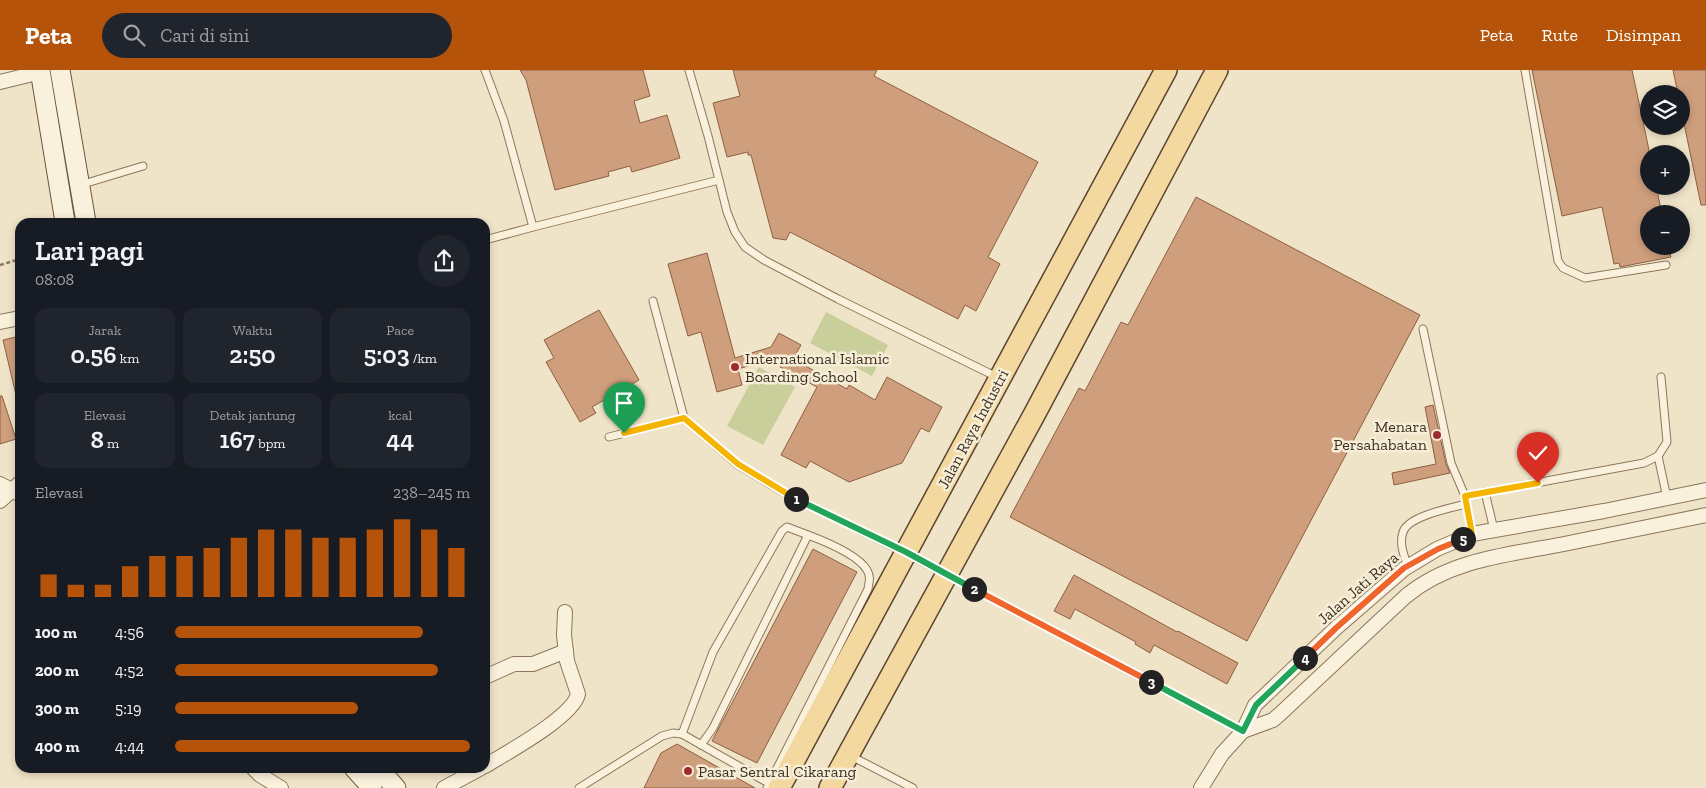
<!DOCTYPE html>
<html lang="id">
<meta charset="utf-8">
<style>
:root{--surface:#171b24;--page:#20242c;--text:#f1f3f6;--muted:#9ea1a6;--accent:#b45309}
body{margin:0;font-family:"Zilla Slab",serif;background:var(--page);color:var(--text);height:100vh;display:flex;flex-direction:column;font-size:19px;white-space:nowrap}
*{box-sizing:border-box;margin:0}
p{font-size:16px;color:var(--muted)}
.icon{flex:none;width:28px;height:28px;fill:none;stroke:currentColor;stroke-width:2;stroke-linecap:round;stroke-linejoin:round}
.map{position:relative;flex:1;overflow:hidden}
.details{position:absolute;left:15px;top:148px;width:475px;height:555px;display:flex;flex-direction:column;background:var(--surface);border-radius:15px;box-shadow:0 2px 8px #0003}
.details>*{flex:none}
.controls{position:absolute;left:1640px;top:15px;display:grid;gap:10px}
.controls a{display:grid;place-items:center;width:50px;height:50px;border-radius:50%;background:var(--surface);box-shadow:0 2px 8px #0003;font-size:25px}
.pin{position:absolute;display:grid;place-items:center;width:42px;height:42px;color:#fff;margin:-51px -21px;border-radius:50% 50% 50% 0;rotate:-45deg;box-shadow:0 0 5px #0007}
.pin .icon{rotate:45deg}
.km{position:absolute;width:25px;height:25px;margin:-12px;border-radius:50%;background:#222;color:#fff;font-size:14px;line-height:25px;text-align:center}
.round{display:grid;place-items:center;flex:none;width:52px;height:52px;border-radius:26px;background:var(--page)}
.head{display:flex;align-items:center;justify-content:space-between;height:85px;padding:0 20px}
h1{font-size:28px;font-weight:600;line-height:38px}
.metrics{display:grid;grid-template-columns:repeat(3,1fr);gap:8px;height:85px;padding:5px 20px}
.metrics div{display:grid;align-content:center;border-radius:12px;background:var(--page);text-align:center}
.metrics b{font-size:25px;font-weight:600}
.metrics small{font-size:14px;font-weight:400}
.metrics p{font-size:14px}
.chart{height:140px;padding:10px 20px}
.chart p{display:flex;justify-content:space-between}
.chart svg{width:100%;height:90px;margin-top:5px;stroke:var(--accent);stroke-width:6}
ul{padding:0 20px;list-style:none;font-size:16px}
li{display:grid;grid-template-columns:80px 60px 1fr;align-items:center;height:38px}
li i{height:12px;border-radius:6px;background:var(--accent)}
header{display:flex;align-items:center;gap:30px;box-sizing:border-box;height:70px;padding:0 25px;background:var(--accent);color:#fff}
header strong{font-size:24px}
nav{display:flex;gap:28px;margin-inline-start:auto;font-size:18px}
.search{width:350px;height:45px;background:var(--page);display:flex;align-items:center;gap:12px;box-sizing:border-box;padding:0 18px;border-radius:28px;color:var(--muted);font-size:19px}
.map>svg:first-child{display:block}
.green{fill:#c9cf9b}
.building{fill:#cf9f7d;stroke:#8d5f41}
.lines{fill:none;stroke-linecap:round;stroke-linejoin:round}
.lane-casing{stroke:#8d765c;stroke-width:9}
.street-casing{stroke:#8d765c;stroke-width:16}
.secondary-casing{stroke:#6f573f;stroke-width:21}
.primary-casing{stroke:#5b4430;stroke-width:24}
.path{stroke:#8d765c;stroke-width:2.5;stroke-dasharray:4 2.5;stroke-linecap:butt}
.lane{stroke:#faf1dc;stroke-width:7}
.street{stroke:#faf1dc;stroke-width:14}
.secondary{stroke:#faf1dc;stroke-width:19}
.primary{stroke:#f3d9a0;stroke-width:21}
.split-1-casing{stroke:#fff;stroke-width:10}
.split-2-casing{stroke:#fff;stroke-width:10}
.split-3-casing{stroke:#fff;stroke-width:10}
.split-4-casing{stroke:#fff;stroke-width:10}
.split-5-casing{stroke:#fff;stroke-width:10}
.split-6-casing{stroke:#fff;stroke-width:10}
.split-1{stroke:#f5b400;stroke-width:6}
.split-2{stroke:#22a559;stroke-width:6}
.split-3{stroke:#f0652b;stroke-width:6}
.split-4{stroke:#22a559;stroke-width:6}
.split-5{stroke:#f0652b;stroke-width:6}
.split-6{stroke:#f5b400;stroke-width:6}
.poi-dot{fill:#9e2a2b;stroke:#f7eed8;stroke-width:2}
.labels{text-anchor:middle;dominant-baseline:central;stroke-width:5;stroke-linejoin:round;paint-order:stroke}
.poi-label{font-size:16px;fill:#3d2e20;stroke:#f7eed8;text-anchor:start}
.street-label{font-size:16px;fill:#3d2e20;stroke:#f7eed8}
</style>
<header>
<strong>Peta</strong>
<div class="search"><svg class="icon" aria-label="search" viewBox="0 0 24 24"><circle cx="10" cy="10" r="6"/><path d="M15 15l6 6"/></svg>Cari di sini</div>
<nav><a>Peta</a><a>Rute</a><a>Disimpan</a></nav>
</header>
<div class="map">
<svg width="1706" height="718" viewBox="0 0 1706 718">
<rect width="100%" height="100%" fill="#f0e4c8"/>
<g class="green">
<path d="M 826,242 L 888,275 L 872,306 L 810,273 Z"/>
<path d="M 759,297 L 795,317 L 763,375 L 727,356 Z"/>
</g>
<g class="building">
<path d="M 520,0 L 643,0 L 650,26 L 634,31 L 640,53 L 667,45 L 680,88 L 632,102 L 630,96 L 608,102 L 609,106 L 555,120 L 526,10 Z"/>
<path d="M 733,0 L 877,0 L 874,6 L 1038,92 L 988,187 L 1000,194 L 976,241 L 965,235 L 958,249 L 790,162 L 786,170 L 773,168 L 751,85 L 748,85 L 748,82 L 727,87 L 713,33 L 740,26 Z"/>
<path d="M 1532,0 L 1632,0 L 1649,80 L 1649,116 L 1656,116 L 1662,144 L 1649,144 L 1649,176 L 1668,176 L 1671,187 L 1620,197 L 1619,193 L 1614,194 L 1602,137 L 1562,146 Z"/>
<path d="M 1673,0 L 1706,0 L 1706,135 L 1701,135 L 1681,39 L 1681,24 L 1678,24 Z"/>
<path d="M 1196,127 L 1420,245 L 1247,571 L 1010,447 L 1079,318 L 1085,321 L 1121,252 L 1128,255 Z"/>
<path d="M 707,183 L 735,288 L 771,277 L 779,263 L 801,275 L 793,289 L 847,319 L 849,315 L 875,330 L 887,307 L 942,337 L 929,362 L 921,358 L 902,393 L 849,412 L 810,391 L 806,398 L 781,385 L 817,317 L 780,297 L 778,287 L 738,299 L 742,315 L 717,322 L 701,262 L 688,266 L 668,194 Z"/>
<path d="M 599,240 L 639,310 L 592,337 L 596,343 L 580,352 L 546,292 L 554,288 L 544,270 Z"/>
<path d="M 20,266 L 20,324 L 16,325 L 3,270 Z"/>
<path d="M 0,326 L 2,326 L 16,369 L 0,374 Z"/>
<path d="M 1433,335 L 1446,394 L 1450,403 L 1394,415 L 1392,403 L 1436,394 L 1425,337 Z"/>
<path d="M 813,479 L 857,502 L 757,693 L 712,671 Z"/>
<path d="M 1074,505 L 1177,562 L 1178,561 L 1238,593 L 1227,614 L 1154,575 L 1150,583 L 1135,574 L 1136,572 L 1075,539 L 1070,549 L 1054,541 Z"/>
<path d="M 677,674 L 755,718 L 644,718 L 661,683 Z"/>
</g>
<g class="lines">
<defs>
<g id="lane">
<path d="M 485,0 L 504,51 L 533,157 L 719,110"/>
<path d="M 689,0 L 708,66 L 727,142 L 735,162 L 745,177 L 764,190 L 838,229 L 997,307"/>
<path d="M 1525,0 L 1558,191 L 1563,198 L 1585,208 L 1666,195"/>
<path d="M 80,115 L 143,96"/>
<path d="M 485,170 L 533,157"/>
<path d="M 653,231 L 684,348 L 738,395 L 783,422 L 906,483 L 1243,661"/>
<path d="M 1423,259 L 1451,393 L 1465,426 L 1472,464"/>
<path d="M 609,367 L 684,348"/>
<path d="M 1658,386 L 1667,428"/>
<path d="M 1485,422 L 1494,460"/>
<path d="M 1465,426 L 1644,393 L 1658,386 L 1667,372 L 1661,307"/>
<path d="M 1408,496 C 1404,486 1399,474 1403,462 C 1408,446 1451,438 1466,434"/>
<path d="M 682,664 L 713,582 L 782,461 L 787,457 L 808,465"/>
<path d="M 701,675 L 713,658 L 808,465 C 824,471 858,485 867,500 C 871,507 869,512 868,519 L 767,718"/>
<path d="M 851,686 L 913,718"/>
<path d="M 579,718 L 662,666 L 673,663 L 682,664 L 772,715"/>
</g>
<g id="street">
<path d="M 0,12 L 41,2"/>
<path d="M 0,252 L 20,248"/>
<path d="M 0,414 L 19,424"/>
<path d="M 0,431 L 20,413"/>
<path d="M 485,607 L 514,594 L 533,594 L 566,581"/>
<path d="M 1243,661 L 1273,650 L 1280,644 L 1406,526 C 1451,489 1508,485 1564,474 C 1611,464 1659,455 1706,445"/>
<path d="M 485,696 C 506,683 573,647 578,624 L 567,591 L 564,565 L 565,542"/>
<path d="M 253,698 L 260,705 L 281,718"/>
<path d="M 444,718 L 481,698"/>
<path d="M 1201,718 L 1222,684 L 1243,661 L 1255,635 L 1336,558 L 1404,499 L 1437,479 L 1472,464 L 1604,441 L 1706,420"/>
</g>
<g id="secondary">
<path d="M 40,0 L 65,152"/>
<path d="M 60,0 L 86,152"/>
<path d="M 354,698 L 372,718"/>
<path d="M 378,698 L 396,718"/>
</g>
<g id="primary">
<path d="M 779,718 L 1166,0"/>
<path d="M 830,718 L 1034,345 L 1217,0"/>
</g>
</defs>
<use href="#lane" class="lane-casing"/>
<use href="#street" class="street-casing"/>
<use href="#secondary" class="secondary-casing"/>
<use href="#primary" class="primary-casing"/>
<path class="path" d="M 0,195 L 20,189"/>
<use href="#lane" class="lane"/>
<use href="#street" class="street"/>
<use href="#secondary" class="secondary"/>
<use href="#primary" class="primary"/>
</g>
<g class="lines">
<defs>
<path id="split-1" d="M 624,363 L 684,348 L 738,394 L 796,429"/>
<path id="split-2" d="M 796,429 L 906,482 L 974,519"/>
<path id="split-3" d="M 974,519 L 1151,612"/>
<path id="split-4" d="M 1151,612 L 1243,661 L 1256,635 L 1305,588"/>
<path id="split-5" d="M 1305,588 L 1336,558 L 1404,498 L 1438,479 L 1463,469"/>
<path id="split-6" d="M 1463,469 L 1472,464 L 1465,426 L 1538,413"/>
</defs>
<use href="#split-1" class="split-1-casing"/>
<use href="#split-2" class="split-2-casing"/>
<use href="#split-3" class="split-3-casing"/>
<use href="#split-4" class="split-4-casing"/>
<use href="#split-5" class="split-5-casing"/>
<use href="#split-6" class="split-6-casing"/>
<use href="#split-1" class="split-1"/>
<use href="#split-2" class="split-2"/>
<use href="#split-3" class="split-3"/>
<use href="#split-4" class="split-4"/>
<use href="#split-5" class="split-5"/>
<use href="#split-6" class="split-6"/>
</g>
<g class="poi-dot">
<circle cx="735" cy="297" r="5"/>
<circle cx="1437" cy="365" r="5"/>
<circle cx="688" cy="701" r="5"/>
</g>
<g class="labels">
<g class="poi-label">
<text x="745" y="288">International Islamic<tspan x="745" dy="18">Boarding School</tspan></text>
<text x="1427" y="356" text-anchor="end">Menara<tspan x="1427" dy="18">Persahabatan</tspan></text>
<text x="698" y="701">Pasar Sentral Cikarang</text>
</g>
<g class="street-label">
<text transform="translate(973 359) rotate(-62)">Jalan Raya Industri</text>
<text transform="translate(1358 518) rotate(-41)">Jalan Jati Raya</text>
</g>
</g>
</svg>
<div class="controls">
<a><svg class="icon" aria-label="layers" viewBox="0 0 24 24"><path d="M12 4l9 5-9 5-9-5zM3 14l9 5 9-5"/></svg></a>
<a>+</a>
<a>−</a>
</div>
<div class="pin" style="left:624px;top:363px;background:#1e9e55"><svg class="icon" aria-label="arrive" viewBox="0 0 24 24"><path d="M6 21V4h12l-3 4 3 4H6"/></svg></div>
<div class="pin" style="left:1538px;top:413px;background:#d93025"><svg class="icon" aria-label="check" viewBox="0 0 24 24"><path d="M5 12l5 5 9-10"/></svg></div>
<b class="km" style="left:796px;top:429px">1</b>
<b class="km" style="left:974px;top:519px">2</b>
<b class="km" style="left:1151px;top:612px">3</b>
<b class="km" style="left:1305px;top:588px">4</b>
<b class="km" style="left:1463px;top:469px">5</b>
<section class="details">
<div class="head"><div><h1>Lari pagi</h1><p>08:08</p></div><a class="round"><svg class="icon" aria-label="share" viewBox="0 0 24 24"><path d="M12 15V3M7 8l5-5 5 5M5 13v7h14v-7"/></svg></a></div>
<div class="metrics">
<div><p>Jarak</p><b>0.56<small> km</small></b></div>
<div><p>Waktu</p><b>2:50</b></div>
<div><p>Pace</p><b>5:03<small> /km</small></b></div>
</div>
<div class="metrics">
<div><p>Elevasi</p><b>8<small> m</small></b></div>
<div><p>Detak jantung</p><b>167<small> bpm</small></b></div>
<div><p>kcal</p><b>44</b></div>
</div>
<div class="chart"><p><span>Elevasi</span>238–245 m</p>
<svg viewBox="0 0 160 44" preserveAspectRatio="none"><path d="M5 44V33M15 44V38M25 44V38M35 44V29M45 44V24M55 44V24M65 44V20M75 44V15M85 44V11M95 44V11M105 44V15M115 44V15M125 44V11M135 44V6M145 44V11M155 44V20"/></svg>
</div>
<ul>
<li><b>100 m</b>4:56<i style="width:84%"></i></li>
<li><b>200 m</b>4:52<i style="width:89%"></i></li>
<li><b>300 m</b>5:19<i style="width:62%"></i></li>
<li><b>400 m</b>4:44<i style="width:100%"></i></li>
</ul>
</section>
</div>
